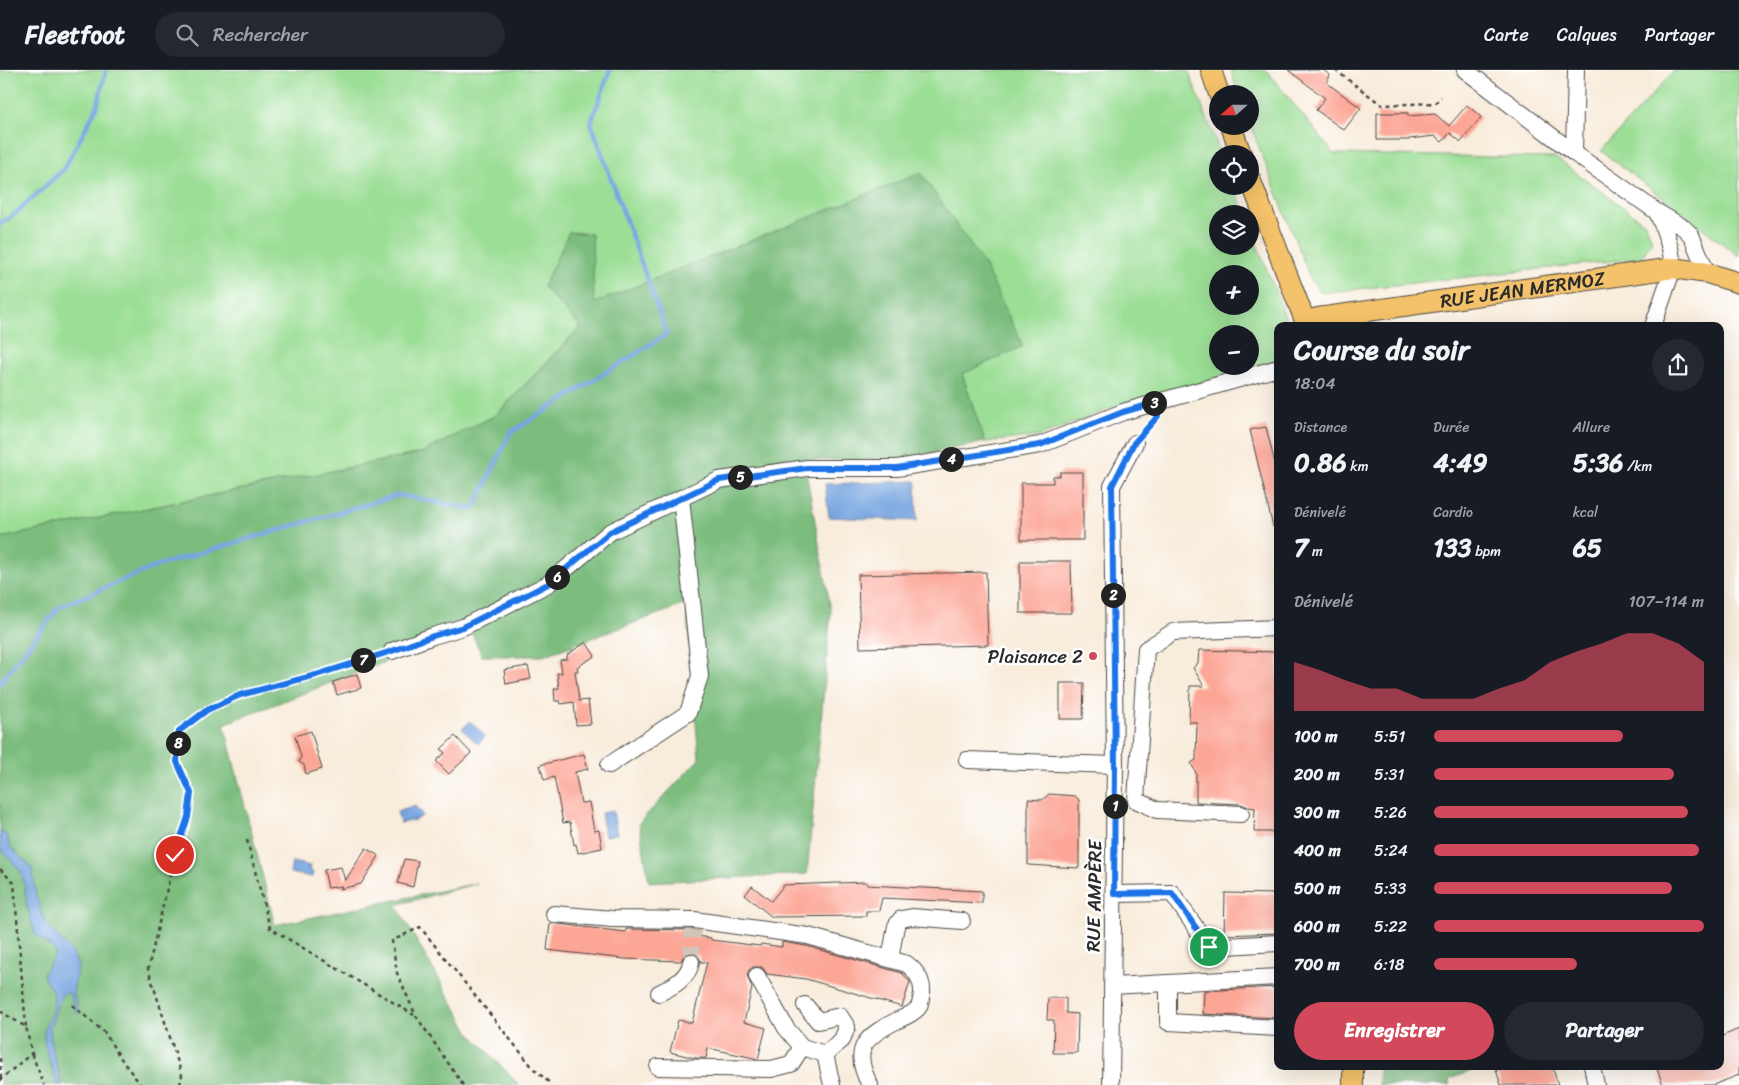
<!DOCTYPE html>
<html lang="fr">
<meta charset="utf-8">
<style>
:root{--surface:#171b24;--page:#242831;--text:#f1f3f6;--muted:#9ea1a6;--line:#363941;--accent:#d1495b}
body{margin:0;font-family:Sriracha,sans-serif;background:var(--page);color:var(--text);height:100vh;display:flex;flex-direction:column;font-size:19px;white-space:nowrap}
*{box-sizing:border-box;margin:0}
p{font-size:16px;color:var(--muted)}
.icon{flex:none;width:28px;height:28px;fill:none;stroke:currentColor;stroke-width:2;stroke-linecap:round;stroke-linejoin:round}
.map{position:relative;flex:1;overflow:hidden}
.sheet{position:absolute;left:1274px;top:252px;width:450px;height:748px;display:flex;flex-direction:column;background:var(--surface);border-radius:10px;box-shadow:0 5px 20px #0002}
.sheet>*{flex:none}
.needle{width:32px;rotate:249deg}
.controls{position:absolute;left:1209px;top:15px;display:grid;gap:10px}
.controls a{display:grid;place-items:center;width:50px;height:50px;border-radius:50%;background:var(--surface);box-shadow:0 5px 20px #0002;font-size:25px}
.pin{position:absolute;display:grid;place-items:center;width:42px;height:42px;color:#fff;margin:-21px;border:2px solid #fff;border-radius:50%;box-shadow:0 1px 5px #0007}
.km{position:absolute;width:25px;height:25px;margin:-12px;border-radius:50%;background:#222;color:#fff;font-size:14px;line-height:25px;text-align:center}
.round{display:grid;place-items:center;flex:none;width:52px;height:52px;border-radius:26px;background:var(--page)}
.overview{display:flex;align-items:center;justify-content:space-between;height:85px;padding:0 20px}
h1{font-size:28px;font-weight:700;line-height:38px}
.metrics{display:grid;grid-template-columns:repeat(3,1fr);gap:8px;height:85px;padding:5px 20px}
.metrics div{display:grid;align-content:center}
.metrics b{font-size:25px;font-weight:700}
.metrics small{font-size:14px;font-weight:400}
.metrics p{font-size:14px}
.chart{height:140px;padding:10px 20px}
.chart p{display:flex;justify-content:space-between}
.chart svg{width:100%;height:90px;margin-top:5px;fill:var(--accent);opacity:.7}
.action{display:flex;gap:10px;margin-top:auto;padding:10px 20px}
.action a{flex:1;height:58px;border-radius:30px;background:var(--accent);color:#fff;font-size:20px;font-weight:700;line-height:58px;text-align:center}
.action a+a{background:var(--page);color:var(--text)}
ul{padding:0 20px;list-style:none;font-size:16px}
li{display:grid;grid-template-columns:80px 60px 1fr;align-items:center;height:38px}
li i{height:12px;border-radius:6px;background:var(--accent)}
header{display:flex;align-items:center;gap:30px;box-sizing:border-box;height:70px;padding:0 25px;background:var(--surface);border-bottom:1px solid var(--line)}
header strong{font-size:24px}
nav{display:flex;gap:28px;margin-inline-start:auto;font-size:18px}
.search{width:350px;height:45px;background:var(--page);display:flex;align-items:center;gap:12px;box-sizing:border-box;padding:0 18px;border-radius:28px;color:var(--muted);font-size:19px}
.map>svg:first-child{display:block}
.green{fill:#9bde95;stroke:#638460;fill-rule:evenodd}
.forest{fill:#7cbd7e;stroke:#547454}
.water{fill:#77a5e0;stroke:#516886}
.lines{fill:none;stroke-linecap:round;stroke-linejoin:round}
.stream{stroke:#77a5e0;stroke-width:4.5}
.building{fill:#fca696}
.minor-tunnel{stroke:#cfc5b8;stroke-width:16;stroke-dasharray:16 8;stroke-linecap:butt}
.minor-casing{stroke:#4a4845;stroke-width:18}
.major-casing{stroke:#4a4845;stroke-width:22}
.path{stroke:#4a4845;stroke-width:2.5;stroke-dasharray:4 4;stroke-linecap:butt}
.minor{stroke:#fff;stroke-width:16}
.major{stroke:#f3c26a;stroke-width:20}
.route-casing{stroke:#fff;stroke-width:10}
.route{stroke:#1a73e8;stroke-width:6}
.poi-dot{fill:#d1495b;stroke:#fff;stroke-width:2}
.labels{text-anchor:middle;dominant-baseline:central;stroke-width:5;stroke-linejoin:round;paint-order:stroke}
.street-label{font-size:19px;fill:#2b2b2b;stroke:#fff}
.poi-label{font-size:19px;fill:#2b2b2b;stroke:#fff;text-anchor:end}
</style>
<header>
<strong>Fleetfoot</strong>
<div class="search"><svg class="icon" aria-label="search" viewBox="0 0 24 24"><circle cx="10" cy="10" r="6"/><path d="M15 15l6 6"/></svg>Rechercher</div>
<nav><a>Carte</a><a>Calques</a><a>Partager</a></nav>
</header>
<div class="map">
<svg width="1739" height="1015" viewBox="0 0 1739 1015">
<rect width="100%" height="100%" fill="#fff"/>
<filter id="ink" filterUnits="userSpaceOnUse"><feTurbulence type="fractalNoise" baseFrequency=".02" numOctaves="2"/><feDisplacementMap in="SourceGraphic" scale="10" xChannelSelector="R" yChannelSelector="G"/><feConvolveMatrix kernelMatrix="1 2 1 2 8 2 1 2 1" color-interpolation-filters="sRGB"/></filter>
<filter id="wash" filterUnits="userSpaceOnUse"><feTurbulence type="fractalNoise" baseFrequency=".0096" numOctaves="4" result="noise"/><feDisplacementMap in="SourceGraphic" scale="20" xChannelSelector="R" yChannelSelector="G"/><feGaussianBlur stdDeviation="1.12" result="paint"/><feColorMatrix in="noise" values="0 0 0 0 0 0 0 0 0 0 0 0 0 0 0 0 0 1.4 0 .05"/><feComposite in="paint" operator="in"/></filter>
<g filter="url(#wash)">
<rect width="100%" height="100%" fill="#f8ecdb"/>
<g class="green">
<path d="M 0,0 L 1188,0 L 1221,84 L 1218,84 L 1218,116 L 1234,116 L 1245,144 L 1218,144 L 1218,176 L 1250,176 L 1250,157 L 1289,256 L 1278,256 L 1277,291 L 1109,339 L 1041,366 L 985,372 L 962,304 L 1023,276 L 581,256 L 496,345 L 421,383 L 0,468 ZM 1218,204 L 1250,204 L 1250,236 L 1218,236 ZM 1218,264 L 1250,264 L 1250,296 L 1218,296 Z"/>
<path d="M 1231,0 L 1266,0 L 1334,84 L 1556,88 L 1646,154 L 1652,171 L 1641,188 L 1321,223 L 1310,208 L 1250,54 L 1250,24 L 1238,24 Z"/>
<path d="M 1675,0 L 1739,0 L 1739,186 L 1601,81 Z"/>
</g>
<g class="forest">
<path d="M 921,103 L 985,196 L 1023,276 L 962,304 L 985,372 L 898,390 L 804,390 L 831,541 L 807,804 L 649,812 L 639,753 L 699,689 L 686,534 L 543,586 L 482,586 L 470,559 L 224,654 L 275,855 L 478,813 L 396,835 L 470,963 L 519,1015 L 0,1015 L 0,468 L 421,383 L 496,345 L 581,257 L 543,217 L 569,162 L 592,164 L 594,233 Z"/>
<path d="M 1379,996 L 1485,996 L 1449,1009 L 1450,1015 L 1379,1015 Z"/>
</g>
<g class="water">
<path d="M 916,411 L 917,451 L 829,447 L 825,414 Z"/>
<path d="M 470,651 L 485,666 L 478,674 L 462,659 Z"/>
<path d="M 415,736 L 421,743 L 422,746 L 415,750 L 400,753 L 397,742 Z"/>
<path d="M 613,741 L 617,764 L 605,766 L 601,743 Z"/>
<path d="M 0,761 L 7,766 L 10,777 L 32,798 L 36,825 L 45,853 L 72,882 L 78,896 L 73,922 L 79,943 L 77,943 L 69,923 L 62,924 L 50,957 L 51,974 L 62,1015 L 57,1015 C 54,1000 45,982 44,970 C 42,953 60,937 52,921 C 49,914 45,912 43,904 L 55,886 L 55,881 L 35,864 L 27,836 L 24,812 L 21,802 L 0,778 Z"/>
<path d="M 292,792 L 310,796 L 309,801 L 313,802 L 312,807 L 290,803 Z"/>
</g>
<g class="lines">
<g class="stream">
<path d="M 0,154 L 16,143 L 64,99 L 97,37 L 106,0"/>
<path d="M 0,613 L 59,537 L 159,495 L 399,425 L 474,439 L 510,363 L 667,264 L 591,53 L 610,0"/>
</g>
</g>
<g id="blocks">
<g class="building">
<path d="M 1288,0 L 1323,0 L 1330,5 L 1327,13 L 1361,38 L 1344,60 L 1316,40 L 1325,28 Z"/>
<path d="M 1467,35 L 1481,47 L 1461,72 L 1450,63 L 1442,72 L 1435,66 L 1409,69 L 1409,70 L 1377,70 L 1377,43 L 1408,43 L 1408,46 L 1435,44 L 1449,56 Z"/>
<path d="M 1266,357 L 1278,406 L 1278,457 L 1273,457 L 1250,360 Z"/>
<path d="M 1060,402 L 1083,402 L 1083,470 L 1021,470 L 1021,413 L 1053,413 L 1053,406 L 1060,406 Z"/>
<path d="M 1020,491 L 1071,491 L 1072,543 L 1020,543 Z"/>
<path d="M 986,502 L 988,575 L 860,578 L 858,505 Z"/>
<path d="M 586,572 L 595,586 L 577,597 L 578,601 L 575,601 L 579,631 L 588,630 L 591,654 L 576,655 L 574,632 L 561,634 L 560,631 L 555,631 L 554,619 L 559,618 L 557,603 L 562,603 L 560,590 L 567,589 L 567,585 Z"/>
<path d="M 1199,580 L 1278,582 L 1278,762 L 1254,762 L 1255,738 L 1248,737 L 1241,734 L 1196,732 L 1196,703 L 1191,693 L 1196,690 L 1197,652 L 1189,652 L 1190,616 L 1204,616 L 1193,598 L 1198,593 Z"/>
<path d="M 528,596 L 531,609 L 506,614 L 504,600 Z"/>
<path d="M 357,604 L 361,618 L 337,625 L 333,612 Z"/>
<path d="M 1060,613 L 1084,613 L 1083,649 L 1060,649 Z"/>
<path d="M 311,661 L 322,699 L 306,704 L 304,695 L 299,692 L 301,687 L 295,666 Z"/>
<path d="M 455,666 L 471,683 L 449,704 L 436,691 L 445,683 L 441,679 Z"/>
<path d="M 584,684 L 588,699 L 575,702 L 581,733 L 589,732 L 594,761 L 599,760 L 602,778 L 578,783 L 576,774 L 574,775 L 570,752 L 563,753 L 554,707 L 544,710 L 540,695 Z"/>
<path d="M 1049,724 L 1075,726 L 1079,730 L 1079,798 L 1028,795 L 1028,729 L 1042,730 Z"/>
<path d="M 366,778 L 379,786 L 361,814 L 340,819 L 342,816 L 328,818 L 324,800 L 341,797 L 345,811 Z"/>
<path d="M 404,789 L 418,791 L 413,817 L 398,813 Z"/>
<path d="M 867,812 L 867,815 L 982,821 L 982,833 L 882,828 L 879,841 L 866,841 L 866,846 L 772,847 L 745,825 L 752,816 L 771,831 L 784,815 Z"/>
<path d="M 1225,823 L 1278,824 L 1278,863 L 1224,865 Z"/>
<path d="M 550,853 L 626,862 L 626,859 L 693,860 L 698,861 L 697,866 L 711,868 L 711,870 L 760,876 L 761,874 L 782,877 L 782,872 L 806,876 L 902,903 L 910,912 L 902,937 L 806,909 L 767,904 L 762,897 L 753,897 L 749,900 L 747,905 L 752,918 L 744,952 L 766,958 L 758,989 L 708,978 L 706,988 L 695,988 L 670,982 L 678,950 L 692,953 L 707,892 L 701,892 L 698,885 L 693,882 L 684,885 L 681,891 L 625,889 L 547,880 Z"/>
<path d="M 1278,917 L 1278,948 L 1203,944 L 1204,921 Z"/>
<path d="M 1048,928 L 1066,928 L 1066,943 L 1078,944 L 1077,983 L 1053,983 L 1054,950 L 1047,950 Z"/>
<path d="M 1739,959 L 1739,1005 L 1713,1015 L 1663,1015 L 1656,996 L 1720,996 L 1720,967 Z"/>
<path d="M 1509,996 L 1552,996 L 1558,1015 L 1501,1015 L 1496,1000 Z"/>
</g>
</g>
</g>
<g filter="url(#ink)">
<use href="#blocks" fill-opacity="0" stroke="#4a4845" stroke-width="1"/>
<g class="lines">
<path class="minor-tunnel" d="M 691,892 L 693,860"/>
<defs>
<g id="minor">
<path d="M 1465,0 L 1574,83 L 1657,142 L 1684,158 L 1691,165 L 1707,203"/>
<path d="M 1574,83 L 1576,0"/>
<path d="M 1653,256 L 1673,198 C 1672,178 1665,160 1657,142"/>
<path d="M 392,581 L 433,566 L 463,557 L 548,514 L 610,462 L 719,410 L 807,398 L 897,398 L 1040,375 L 1123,342 L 1278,298"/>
<path d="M 967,690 L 1115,695"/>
<path d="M 609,695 L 688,643 L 700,606 L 681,428"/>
<path d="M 1241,744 L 1157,740 L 1136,730 L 1146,579 L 1173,562 L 1278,558"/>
<path d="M 1114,824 L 1172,823 L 1209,877 L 1278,873"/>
<path d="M 554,844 L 613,849 L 694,850 L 808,866 L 907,894 C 916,901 923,910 922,923 C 921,928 921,934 918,938 C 913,944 905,947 898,950 C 866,966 850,978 870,1015"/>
<path d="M 890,889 L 896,856 L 901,849 L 912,847 L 962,851"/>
<path d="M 757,906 L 786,958 L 802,977"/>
<path d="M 1168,913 L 1168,952 L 1278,958"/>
<path d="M 1112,916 L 1278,907"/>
<path d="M 659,923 C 672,917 689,908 691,892"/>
<path d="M 805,935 L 818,951 L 840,946 L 847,957 L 842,970 L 825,984 L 832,1015"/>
<path d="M 1592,996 L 1596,1015"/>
<path d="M 658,997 L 771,999 L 791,994 L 802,977 L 825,984"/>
<path d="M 1111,1015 L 1115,695 L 1112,416 L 1135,373"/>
</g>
<g id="major">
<path d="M 1211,0 L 1219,24"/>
<path d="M 1231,56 L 1241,84"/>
<path d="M 1250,109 L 1307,256"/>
<path id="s1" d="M 1305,251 L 1318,248 L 1673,198 L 1707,203 L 1739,213"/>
<path d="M 1353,1015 L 1353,996"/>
</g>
</defs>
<use href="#minor" class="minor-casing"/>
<use href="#major" class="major-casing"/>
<g class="path">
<path d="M 1335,0 L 1382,35 L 1436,33 L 1441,27"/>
<path d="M 1144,362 L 1157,348"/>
<path d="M 247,770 L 270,858 L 414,945"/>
<path d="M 0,799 L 14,813 L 26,957"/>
<path d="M 72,935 L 104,962 L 124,993 L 141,1015"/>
<path d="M 0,941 L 26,957 L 32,983 L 1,1009 L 0,1013"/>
<path d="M 32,984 L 44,1015"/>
<path d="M 0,988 L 1,1009"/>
<path d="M 180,1015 L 182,1005 L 148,899 L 175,785 L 188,747 L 191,723 L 177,692 L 179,661 L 207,640 L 240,625 L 316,605 L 379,585"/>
<path d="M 463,1015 L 416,946 L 397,903 L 392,871 L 420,857 L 534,999 L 552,1015"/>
</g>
<use href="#minor" class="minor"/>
<use href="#major" class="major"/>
</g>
</g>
<g class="lines" filter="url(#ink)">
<defs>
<path id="route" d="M 175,785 L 188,747 L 191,723 L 177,692 L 179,661 L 207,640 L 240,625 L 316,605 L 392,581 L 433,566 L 463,557 L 548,514 L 610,462 L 719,410 L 807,398 L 897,398 L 1040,375 L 1123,342 L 1158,332 L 1158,346 L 1134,373 L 1112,416 L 1115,695 L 1114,824 L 1172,823 L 1209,877"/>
</defs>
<use href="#route" class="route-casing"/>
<use href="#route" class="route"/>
</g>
<circle class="poi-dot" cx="1093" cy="586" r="5"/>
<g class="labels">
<g class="street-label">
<text stroke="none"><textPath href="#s1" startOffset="220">RUE JEAN MERMOZ</textPath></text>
<text transform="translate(1094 826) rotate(-89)">RUE AMPÈRE</text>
</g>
<g class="poi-label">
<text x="1083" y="586">Plaisance 2</text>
</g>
</g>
</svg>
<div class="controls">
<a><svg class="needle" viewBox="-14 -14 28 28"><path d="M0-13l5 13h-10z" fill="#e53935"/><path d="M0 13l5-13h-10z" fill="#9ea1a6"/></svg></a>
<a><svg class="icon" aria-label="locate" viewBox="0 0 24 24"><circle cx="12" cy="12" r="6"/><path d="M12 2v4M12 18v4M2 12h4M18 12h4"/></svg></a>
<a><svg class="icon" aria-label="layers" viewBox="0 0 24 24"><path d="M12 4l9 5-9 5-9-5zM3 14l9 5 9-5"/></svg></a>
<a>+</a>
<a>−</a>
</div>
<div class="pin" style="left:1209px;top:877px;background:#1e9e55"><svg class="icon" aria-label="arrive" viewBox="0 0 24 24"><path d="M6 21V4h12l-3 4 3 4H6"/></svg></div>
<div class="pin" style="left:175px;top:785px;background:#d93025"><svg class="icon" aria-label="check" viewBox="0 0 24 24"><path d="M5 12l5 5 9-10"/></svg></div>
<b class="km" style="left:1115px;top:736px">1</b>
<b class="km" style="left:1113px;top:525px">2</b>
<b class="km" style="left:1154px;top:333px">3</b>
<b class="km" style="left:951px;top:389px">4</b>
<b class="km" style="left:740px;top:407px">5</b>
<b class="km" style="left:557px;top:507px">6</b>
<b class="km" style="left:363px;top:590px">7</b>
<b class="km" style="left:178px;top:673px">8</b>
<section class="sheet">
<div class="overview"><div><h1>Course du soir</h1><p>18:04</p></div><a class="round"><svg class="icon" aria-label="share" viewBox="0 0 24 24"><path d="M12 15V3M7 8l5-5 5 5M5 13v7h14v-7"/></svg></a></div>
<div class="metrics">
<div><p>Distance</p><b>0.86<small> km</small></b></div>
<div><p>Durée</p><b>4:49</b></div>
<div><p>Allure</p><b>5:36<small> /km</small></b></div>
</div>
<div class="metrics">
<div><p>Dénivelé</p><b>7<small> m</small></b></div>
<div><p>Cardio</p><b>133<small> bpm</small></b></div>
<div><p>kcal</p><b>65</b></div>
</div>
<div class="chart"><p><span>Dénivelé</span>107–114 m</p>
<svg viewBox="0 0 160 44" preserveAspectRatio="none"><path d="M0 44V20L10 24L20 29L30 33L40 33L50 38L60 38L70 38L80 33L90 29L100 20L110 15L120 11L130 6L140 6L150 11L160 20V44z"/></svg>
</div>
<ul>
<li><b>100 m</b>5:51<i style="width:70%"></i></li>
<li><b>200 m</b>5:31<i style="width:89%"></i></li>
<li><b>300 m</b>5:26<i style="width:94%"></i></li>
<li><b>400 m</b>5:24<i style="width:98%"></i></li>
<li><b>500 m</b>5:33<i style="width:88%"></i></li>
<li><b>600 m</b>5:22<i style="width:100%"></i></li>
<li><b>700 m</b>6:18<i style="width:53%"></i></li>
</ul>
<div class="action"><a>Enregistrer</a><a>Partager</a></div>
</section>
</div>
